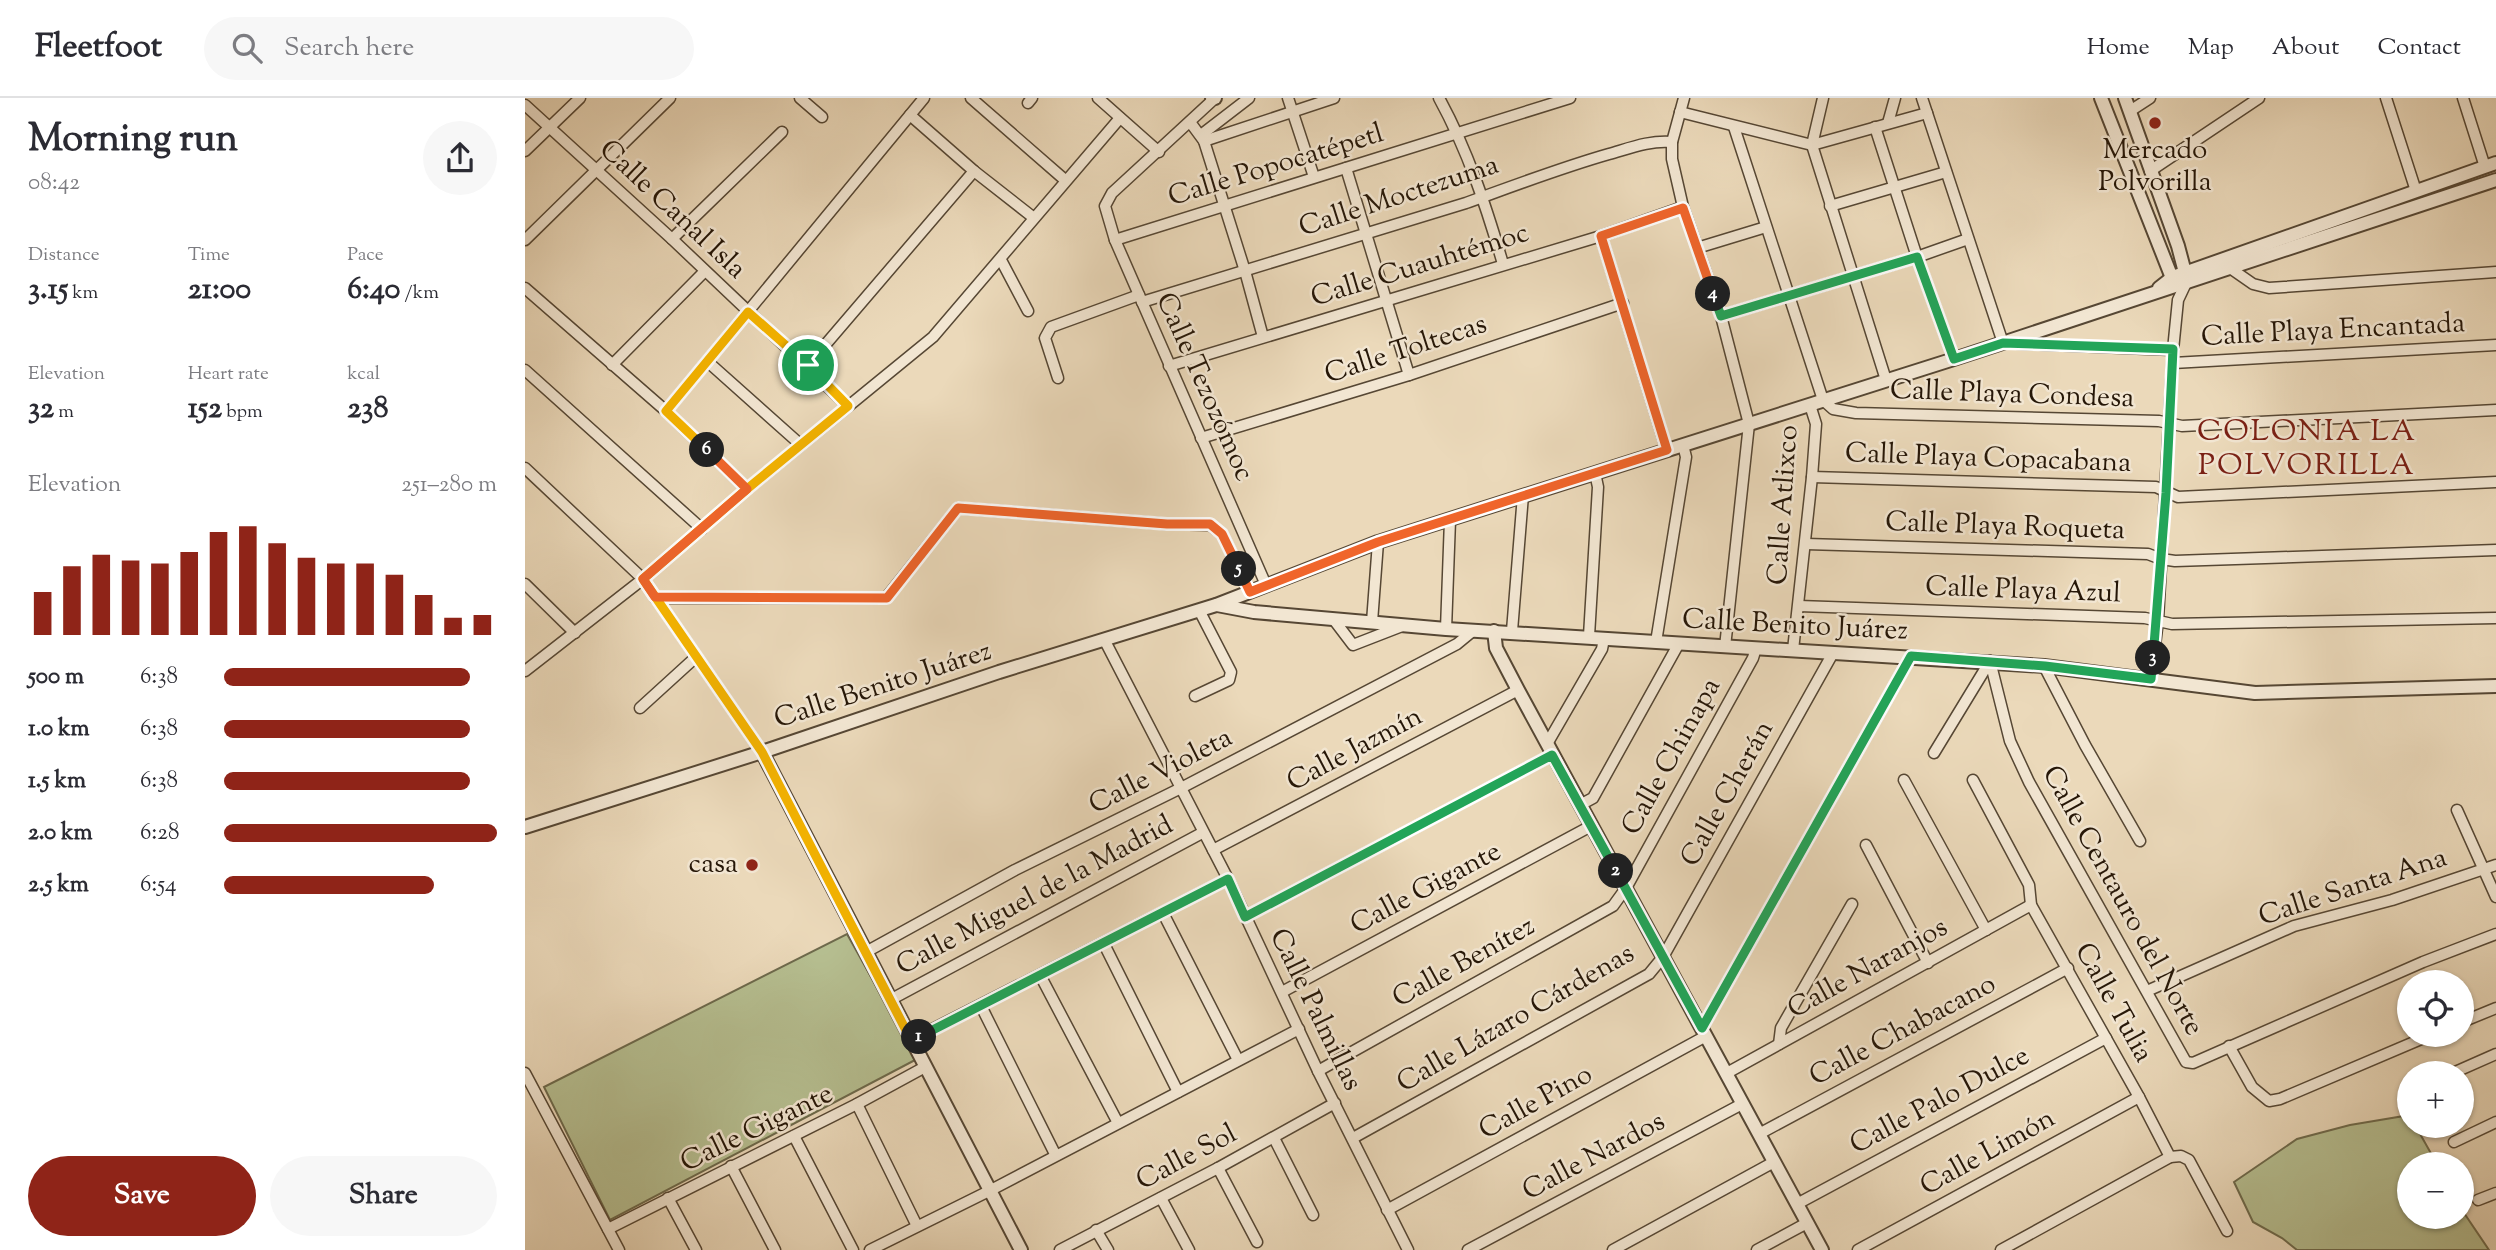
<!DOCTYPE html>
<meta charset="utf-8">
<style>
:root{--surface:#fff;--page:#f7f7f7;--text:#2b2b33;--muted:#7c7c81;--line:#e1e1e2;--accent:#8f2418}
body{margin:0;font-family:"Sorts Mill Goudy",serif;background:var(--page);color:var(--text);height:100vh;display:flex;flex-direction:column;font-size:26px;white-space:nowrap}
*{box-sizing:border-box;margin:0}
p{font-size:23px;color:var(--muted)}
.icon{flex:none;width:38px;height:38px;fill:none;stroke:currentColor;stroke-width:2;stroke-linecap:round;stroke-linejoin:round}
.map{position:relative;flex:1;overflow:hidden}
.panel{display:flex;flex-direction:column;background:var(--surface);width:525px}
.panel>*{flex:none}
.buttons{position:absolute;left:1872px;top:872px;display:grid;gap:14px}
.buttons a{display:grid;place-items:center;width:77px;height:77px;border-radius:50%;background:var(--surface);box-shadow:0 2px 5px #0004;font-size:35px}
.pin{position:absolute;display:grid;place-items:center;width:60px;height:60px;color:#fff;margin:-30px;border:4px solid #fff;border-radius:50%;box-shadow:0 2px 7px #0007}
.km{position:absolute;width:35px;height:35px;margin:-18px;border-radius:50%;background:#222;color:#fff;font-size:19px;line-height:35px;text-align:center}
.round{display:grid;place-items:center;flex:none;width:74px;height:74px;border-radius:37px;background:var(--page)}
.head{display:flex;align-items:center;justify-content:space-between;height:119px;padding:0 28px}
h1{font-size:38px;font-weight:800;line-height:52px}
.metrics{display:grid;grid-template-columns:repeat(3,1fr);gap:10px;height:119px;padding:7px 28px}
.metrics div{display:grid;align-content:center}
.metrics b{font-size:30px;font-weight:800}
.metrics small{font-size:19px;font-weight:400}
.metrics p{font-size:19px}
.chart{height:196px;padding:14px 28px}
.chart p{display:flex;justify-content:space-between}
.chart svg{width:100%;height:126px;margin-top:7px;stroke:var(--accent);stroke-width:6}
.action{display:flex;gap:14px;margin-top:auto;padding:14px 28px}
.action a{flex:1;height:80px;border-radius:42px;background:var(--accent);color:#fff;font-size:28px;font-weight:800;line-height:80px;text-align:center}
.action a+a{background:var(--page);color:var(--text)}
ul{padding:0 28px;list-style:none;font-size:23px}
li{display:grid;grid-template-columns:112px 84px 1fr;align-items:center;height:52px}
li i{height:18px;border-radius:9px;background:var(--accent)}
header{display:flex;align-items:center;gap:42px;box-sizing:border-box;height:98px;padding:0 35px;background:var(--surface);border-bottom:2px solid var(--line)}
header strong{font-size:33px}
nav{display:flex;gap:38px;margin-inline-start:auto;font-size:24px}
.search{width:490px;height:63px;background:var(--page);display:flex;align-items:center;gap:18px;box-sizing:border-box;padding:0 24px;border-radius:38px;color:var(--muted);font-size:26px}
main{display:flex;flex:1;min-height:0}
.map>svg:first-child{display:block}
.green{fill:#b6bf91;stroke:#6e6a4c;stroke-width:2}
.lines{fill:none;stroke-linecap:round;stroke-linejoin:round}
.minor-casing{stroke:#564734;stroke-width:13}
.tertiary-casing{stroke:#564734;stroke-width:16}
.minor{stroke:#f2e6d2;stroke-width:10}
.tertiary{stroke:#f2e6d2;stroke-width:12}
.split-1-casing{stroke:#fff;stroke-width:14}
.split-2-casing{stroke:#fff;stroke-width:14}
.split-3-casing{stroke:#fff;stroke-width:14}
.split-4-casing{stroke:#fff;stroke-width:14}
.split-5-casing{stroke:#fff;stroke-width:14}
.split-6-casing{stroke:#fff;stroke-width:14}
.split-7-casing{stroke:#fff;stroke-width:14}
.split-1{stroke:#f5b400;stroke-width:9}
.split-2{stroke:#22a559;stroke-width:9}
.split-3{stroke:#22a559;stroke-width:9}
.split-4{stroke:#22a559;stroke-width:9}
.split-5{stroke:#f0652b;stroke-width:9}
.split-6{stroke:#f0652b;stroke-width:9}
.split-7{stroke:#f5b400;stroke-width:9}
.poi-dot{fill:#8f2418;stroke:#f2e6d2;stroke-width:2.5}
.labels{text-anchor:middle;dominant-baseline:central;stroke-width:5;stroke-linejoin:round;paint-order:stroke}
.poi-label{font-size:28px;fill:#251607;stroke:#f2e6d2}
.street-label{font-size:28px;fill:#251607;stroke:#f2e6d2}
.neighbourhood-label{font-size:30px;letter-spacing:2px;fill:#7a1f14;stroke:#f2e6d2}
</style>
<header>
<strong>Fleetfoot</strong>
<div class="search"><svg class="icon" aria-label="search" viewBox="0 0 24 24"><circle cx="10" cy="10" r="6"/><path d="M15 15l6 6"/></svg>Search here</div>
<nav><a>Home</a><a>Map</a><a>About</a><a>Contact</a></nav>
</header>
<main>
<section class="panel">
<div class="head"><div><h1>Morning run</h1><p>08:42</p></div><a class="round"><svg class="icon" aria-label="share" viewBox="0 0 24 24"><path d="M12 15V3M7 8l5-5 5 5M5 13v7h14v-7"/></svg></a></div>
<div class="metrics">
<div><p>Distance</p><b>3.15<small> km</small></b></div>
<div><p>Time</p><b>21:00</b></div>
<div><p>Pace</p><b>6:40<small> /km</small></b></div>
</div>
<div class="metrics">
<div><p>Elevation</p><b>32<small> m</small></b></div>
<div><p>Heart rate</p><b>152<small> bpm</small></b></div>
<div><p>kcal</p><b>238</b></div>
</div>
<div class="chart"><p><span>Elevation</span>251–280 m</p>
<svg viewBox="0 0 160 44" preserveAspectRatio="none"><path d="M5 44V29M15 44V20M25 44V16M35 44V18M45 44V19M55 44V15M65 44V8M75 44V6M85 44V12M95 44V17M105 44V19M115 44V19M125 44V23M135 44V30M145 44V38M155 44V37"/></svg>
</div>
<ul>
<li><b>500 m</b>6:38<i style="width:90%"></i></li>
<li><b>1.0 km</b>6:38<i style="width:90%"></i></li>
<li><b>1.5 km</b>6:38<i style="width:90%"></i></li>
<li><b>2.0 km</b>6:28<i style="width:100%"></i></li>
<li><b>2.5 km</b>6:54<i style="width:77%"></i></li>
</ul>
<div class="action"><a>Save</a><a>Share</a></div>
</section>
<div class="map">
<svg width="1971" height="1152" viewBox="0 0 1971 1152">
<rect width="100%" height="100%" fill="#ebd9ba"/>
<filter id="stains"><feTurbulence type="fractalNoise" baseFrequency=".00286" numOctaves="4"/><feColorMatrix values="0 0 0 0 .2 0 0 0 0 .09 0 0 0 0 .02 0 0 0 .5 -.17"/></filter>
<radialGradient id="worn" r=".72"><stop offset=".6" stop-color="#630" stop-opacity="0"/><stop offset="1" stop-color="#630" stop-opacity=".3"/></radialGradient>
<g class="green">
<path d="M 322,836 L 392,961 L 85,1122 L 19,989 Z"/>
<path d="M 1885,1017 L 1885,1027 L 1890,1027 L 1912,1066 L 1885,1066 L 1885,1118 L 1937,1118 L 1937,1112 L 1964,1152 L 1772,1152 L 1757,1140 L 1728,1124 L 1709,1084 L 1772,1041 L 1825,1027 Z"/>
</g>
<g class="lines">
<defs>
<g id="minor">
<path d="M 275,0 L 297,19"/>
<path d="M 446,0 L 540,82"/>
<path d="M 573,0 L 634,54"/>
<path d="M 763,0 L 789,79"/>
<path d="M 914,0 C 943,53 961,108 978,166"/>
<path d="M 1159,0 L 1147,44 L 1147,61 L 1158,109 L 1196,218 L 1224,326 L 1200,549"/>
<path d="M 1298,0 L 1287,47 L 1361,282"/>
<path d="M 1397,0 L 1478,245 L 1648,252"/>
<path d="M 1861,0 L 1891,93"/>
<path d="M 1938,0 L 1960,69"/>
<path d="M 689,1 L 587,95 L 580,108 L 590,142 L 741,487"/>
<path d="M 503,5 L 507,0"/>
<path d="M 0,7 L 147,141 L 323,308"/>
<path d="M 1605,13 L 1625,0"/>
<path d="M 1155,14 L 1287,47 L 1402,15"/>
<path d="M 385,17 L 449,73 L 509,120"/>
<path d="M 665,24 L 679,43 L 809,0"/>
<path d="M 1363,25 L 1370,0"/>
<path d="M 1209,29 L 1298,302 L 1308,311 L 1331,315 L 1634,323 L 1657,328 L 1971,312"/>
<path d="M 1350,29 L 1392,159 L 1429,261"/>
<path d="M 676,37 L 724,0"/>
<path d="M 679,43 L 720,173 L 738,239"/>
<path d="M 0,53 L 55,0"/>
<path d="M 821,70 L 884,277"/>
<path d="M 1625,73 L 1734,0"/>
<path d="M 1305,108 L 1421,74"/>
<path d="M 1076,138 L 1142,353"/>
<path d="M 147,141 L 257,34"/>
<path d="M 0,142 L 145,0"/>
<path d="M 590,142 L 1045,0"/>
<path d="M 1172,150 L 1241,129"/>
<path d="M 476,162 L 503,213"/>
<path d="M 1705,170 L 1728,186 L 1744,190 L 1971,174"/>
<path d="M 0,190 L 141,313 L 222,391"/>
<path d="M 617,204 L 941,105 C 988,88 1035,70 1084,56 C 1105,50 1125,42 1147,44"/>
<path d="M 1196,218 L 1392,159 L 1443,141"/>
<path d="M 183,264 L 276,347"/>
<path d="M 1648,265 L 1971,247"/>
<path d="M 87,267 L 180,173"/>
<path d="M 283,267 L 449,73"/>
<path d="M 644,268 L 1076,138 L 1158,109"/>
<path d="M 0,272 L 177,431"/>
<path d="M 533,280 L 520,240 L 526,229 L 614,197"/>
<path d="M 141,313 L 399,0"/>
<path d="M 676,340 L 884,277 L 1098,205"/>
<path d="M 0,370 L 118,481 L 237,654"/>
<path d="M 1287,379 L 1631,389 L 1653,399 L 1971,384"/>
<path d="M 1281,446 L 1623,456 L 1636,461 L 1650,463 L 1971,452"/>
<path d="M 0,486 L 50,535"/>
<path d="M 130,500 L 361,500 L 433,410 L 642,426 L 685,427 L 697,436 L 725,493"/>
<path d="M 1274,508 L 1620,520 L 1647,526 L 1971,520"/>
<path d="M 809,522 L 828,547 L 877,528"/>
<path d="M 847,524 L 853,444"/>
<path d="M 921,531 L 925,422"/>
<path d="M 987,533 L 998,397"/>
<path d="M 1064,538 L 1073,389 L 1070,375"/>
<path d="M 580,543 L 703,781 L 793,973 L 883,1152"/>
<path d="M 1131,544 L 1161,359 L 1158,347"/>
<path d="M 1268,552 L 1287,379 L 1291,326 L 1285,307"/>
<path d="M 1465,563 L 1485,643 L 1504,684 L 1661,964 L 1668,965 L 1898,864 L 1971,836"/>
<path d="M 1519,568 L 1560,647 L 1615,743"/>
<path d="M 0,573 L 118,481 L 222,391 L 408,239 L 595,20"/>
<path d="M 1626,581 L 1633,522 L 1648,252 L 1653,202 L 1662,183"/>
<path d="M 670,598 L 704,582 L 706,574 L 674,512"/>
<path d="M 115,610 L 171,559"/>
<path d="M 1022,646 L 1077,551 L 1079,541"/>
<path d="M 1409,655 L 1465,563"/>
<path d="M 1379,682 L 1461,832"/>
<path d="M 1448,682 L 1504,787 L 1506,807 L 1614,999 L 1645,1059 L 1656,1058 L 1664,1062 L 1702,1133"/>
<path d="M 1055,707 L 1068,700 L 1153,547"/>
<path d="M 1932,712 L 1971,799"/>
<path d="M 1341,747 L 1403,865"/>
<path d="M 688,752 L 993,592"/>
<path d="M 638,815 L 713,962"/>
<path d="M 720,819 L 1027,657"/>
<path d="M 579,846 L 653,994"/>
<path d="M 341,854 L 490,772 L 656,690 L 932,546 L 949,532"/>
<path d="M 515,877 L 593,1025"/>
<path d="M 1622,893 L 1769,828 L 1867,802 L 1971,767"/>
<path d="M 757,894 L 1066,728"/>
<path d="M 365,902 L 677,735"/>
<path d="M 456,908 L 530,1056"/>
<path d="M 1937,924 L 1971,910"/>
<path d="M 1177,930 L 1386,558"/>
<path d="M 386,942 L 703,781"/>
<path d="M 1254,946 L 1256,930 L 1268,909 L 1327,806"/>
<path d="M 1704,948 L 1727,989 L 1744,1003 L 1755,1001 L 1908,936"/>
<path d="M 793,973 L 1088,808 L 1101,790 L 1228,560 L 1231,550"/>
<path d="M 0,975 L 94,1152"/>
<path d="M 1202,975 L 1506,807"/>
<path d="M 1928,975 L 1971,956"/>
<path d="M 332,1006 L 392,1128"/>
<path d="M 1234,1036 L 1543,870"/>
<path d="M 269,1038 L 328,1152"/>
<path d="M 749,1040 L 788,1117"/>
<path d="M 828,1040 L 1124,876 L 1138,859 L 1308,555"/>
<path d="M 1929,1044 L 1971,1024"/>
<path d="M 206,1068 L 250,1152"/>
<path d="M 693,1070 L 732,1144"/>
<path d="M 143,1100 L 171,1152"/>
<path d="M 636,1100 L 664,1152"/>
<path d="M 1953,1102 L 1971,1095"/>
<path d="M 1272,1106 L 1581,940"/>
<path d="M 862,1112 L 1181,938"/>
<path d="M 83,1131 L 332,1006 L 400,969"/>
<path d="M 571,1132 L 583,1152"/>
<path d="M 345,1152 L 466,1092 L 774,931"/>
<path d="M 535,1152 L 693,1070 L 810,1005"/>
<path d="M 943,1152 L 1217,1006"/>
<path d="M 1088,1152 L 1249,1064"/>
<path d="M 1232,1152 L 1282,1125"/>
<path d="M 1333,1152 L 1614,999"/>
<path d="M 1476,1152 L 1645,1059"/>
</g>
<g id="tertiary">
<path d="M 687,0 L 690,0"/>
<path d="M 1576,0 L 1649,185"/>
<path d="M 1600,0 L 1653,148 L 1662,182"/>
<path d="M 1634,190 L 1648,179 L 1971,65"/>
<path d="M 692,507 L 729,514 L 921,531 L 1519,568 L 1730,595 L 1971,588"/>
<path d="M 969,533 L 971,550 L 993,592 L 1297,1152"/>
<path d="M 237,654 L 496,1152"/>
<path d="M 0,729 L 237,654 L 474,574 L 691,507 L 853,444 L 1429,261 L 1971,82"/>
</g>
</defs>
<use href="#minor" class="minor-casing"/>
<use href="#tertiary" class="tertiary-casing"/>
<use href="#minor" class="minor"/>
<use href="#tertiary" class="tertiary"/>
</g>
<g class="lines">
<defs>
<path id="split-1" d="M 283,267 L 323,308 L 222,391 L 118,481 L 237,654 L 386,942 L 394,939"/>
<path id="split-2" d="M 394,939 L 703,781 L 720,819 L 1027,657 L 1091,773"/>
<path id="split-3" d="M 1091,773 L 1177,930 L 1386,558 L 1520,568 L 1626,581 L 1628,560"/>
<path id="split-4" d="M 1188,196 L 1196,218 L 1392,159 L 1429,261 L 1478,245 L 1648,251 L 1641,395 L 1628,560"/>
<path id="split-5" d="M 714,471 L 725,494 L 853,444 L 1142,352 L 1076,138 L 1158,110 L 1188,196"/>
<path id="split-6" d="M 182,352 L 222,391 L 118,481 L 130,499 L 362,500 L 433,410 L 642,426 L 685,426 L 697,436 L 714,471"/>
<path id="split-7" d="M 182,352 L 141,313 L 223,214 L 283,267"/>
</defs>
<use href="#split-1" class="split-1-casing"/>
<use href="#split-2" class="split-2-casing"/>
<use href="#split-3" class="split-3-casing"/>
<use href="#split-4" class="split-4-casing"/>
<use href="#split-5" class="split-5-casing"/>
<use href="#split-6" class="split-6-casing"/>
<use href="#split-7" class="split-7-casing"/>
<use href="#split-1" class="split-1"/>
<use href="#split-2" class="split-2"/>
<use href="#split-3" class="split-3"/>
<use href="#split-4" class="split-4"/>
<use href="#split-5" class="split-5"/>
<use href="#split-6" class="split-6"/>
<use href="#split-7" class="split-7"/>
</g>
<g class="poi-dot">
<circle cx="1630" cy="25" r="7"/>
<circle cx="227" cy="767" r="7"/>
</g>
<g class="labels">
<g class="poi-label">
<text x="1630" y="53">Mercado<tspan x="1630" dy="32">Polvorilla</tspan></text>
<text x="213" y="767" text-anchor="end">casa</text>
</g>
<g class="street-label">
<text transform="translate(751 68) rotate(-17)">Calle Popocatépetl</text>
<text transform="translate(874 99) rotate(-18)">Calle Moctezuma</text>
<text transform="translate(147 112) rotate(43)">Calle Canal Isla</text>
<text transform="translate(895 168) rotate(-17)">Calle Cuauhtémoc</text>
<text transform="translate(1808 233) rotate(-3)">Calle Playa Encantada</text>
<text transform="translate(881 252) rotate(-18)">Calle Toltecas</text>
<text transform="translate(679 289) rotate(66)">Calle Tezozómoc</text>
<text transform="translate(1487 297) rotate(2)">Calle Playa Condesa</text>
<text transform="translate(1463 361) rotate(2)">Calle Playa Copacabana</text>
<text transform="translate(1259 407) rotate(-86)">Calle Atlixco</text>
<text transform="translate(1480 429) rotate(2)">Calle Playa Roqueta</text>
<text transform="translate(1498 493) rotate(2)">Calle Playa Azul</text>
<text transform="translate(1270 528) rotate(3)">Calle Benito Juárez</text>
<text transform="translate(358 588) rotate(-18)">Calle Benito Juárez</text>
<text transform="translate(830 652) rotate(-28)">Calle Jazmín</text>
<text transform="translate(1147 659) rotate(-61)">Calle Chinapa</text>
<text transform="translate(636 674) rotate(-27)">Calle Violeta</text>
<text transform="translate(1203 696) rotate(-61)">Calle Cherán</text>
<text transform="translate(1828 790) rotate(-18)">Calle Santa Ana</text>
<text transform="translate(901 791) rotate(-28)">Calle Gigante</text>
<text transform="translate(510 798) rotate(-28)">Calle Miguel de la Madrid</text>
<text transform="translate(1597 803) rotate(61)">Calle Centauro del Norte</text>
<text transform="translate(939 865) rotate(-29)">Calle Benítez</text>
<text transform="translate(1343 871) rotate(-29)">Calle Naranjos</text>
<text transform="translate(1588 905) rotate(61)">Calle Tulia</text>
<text transform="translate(790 912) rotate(64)">Calle Palmillas</text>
<text transform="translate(991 921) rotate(-30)">Calle Lázaro Cárdenas</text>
<text transform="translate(1378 933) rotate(-28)">Calle Chabacano</text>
<text transform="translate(1415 1003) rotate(-28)">Calle Palo Dulce</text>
<text transform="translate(1011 1005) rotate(-29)">Calle Pino</text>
<text transform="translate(232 1031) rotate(-26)">Calle Gigante</text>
<text transform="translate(1463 1055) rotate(-29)">Calle Limón</text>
<text transform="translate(1069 1059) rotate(-28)">Calle Nardos</text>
<text transform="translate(662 1060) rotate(-28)">Calle Sol</text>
</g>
<g class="neighbourhood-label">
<text x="1782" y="334">COLONIA LA<tspan x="1782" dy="34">POLVORILLA</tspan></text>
</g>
</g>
<rect width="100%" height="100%" filter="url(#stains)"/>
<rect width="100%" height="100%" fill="url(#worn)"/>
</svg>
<div class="buttons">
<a><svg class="icon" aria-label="locate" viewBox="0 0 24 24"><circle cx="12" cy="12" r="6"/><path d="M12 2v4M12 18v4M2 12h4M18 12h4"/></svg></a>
<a>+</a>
<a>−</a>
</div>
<div class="pin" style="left:283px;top:267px;background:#1e9e55"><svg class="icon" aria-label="arrive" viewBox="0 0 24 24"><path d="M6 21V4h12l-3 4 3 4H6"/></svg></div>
<b class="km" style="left:394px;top:939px">1</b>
<b class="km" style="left:1091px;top:773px">2</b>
<b class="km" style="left:1628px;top:560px">3</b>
<b class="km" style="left:1188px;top:196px">4</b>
<b class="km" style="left:714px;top:471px">5</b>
<b class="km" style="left:182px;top:352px">6</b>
</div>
</main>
